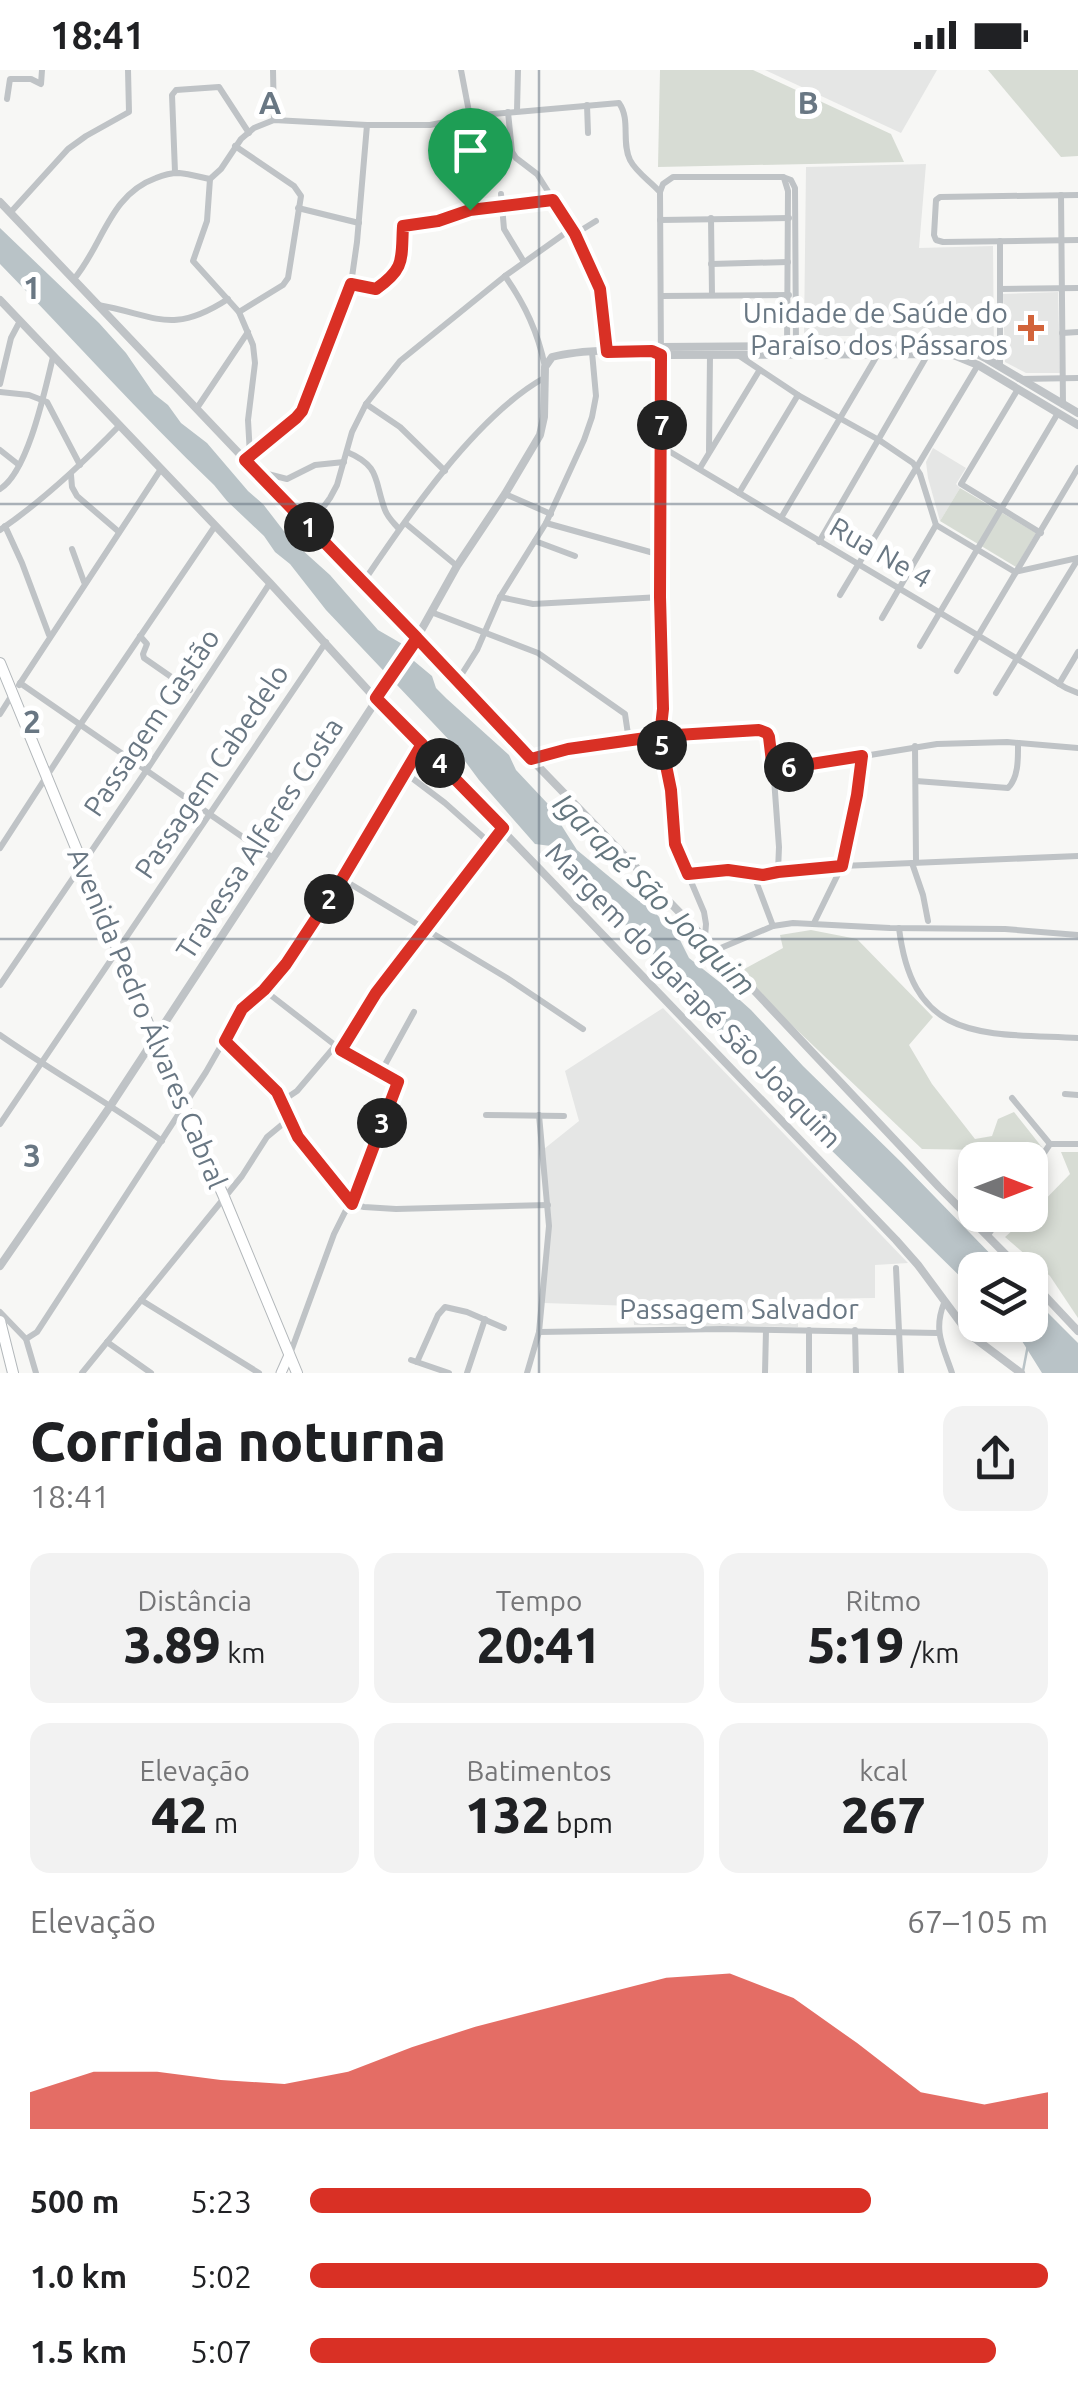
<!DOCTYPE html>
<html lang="pt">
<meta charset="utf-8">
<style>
:root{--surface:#fff;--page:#f2f2f2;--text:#202124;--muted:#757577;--accent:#d93025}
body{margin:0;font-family:Ubuntu,sans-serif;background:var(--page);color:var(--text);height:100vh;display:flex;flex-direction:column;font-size:38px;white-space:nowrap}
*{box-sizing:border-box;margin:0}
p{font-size:32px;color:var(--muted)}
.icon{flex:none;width:55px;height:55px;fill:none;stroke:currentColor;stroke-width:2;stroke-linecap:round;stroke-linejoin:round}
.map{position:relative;height:1303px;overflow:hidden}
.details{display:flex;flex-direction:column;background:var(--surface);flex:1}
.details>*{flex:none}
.needle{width:65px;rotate:90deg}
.buttons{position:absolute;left:958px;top:1072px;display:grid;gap:20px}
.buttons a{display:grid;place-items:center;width:90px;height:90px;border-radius:20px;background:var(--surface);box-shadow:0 5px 15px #0003;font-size:50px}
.pin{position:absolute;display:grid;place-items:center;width:85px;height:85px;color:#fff;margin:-102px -42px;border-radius:50% 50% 50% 0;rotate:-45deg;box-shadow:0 0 10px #0007}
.pin .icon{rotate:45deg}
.km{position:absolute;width:50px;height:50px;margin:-25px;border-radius:50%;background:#222;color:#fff;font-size:28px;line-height:50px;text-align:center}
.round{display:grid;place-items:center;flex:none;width:105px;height:105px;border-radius:20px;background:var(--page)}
.overview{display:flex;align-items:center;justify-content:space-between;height:170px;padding:0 30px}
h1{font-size:55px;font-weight:800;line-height:75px}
.figures{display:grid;grid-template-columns:repeat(3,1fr);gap:15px;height:170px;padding:10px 30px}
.figures div{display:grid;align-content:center;border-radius:20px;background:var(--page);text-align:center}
.figures b{font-size:50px;font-weight:800}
.figures small{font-size:28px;font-weight:400}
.figures p{font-size:28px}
.chart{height:280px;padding:20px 30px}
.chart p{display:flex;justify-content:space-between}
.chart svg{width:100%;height:180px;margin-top:10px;fill:var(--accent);opacity:.7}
ul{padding:0 30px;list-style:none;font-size:32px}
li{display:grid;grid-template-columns:160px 120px 1fr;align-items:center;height:75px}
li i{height:25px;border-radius:12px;background:var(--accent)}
.status{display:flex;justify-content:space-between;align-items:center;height:70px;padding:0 50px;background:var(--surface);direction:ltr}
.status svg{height:28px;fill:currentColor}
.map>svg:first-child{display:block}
.built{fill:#e5e6e5}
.green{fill:#d7dcd4}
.water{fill:#b9c3c7}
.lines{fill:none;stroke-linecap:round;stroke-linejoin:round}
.stream{stroke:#b9c3c7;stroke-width:2.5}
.secondary-casing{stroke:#b4b8bc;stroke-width:11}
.primary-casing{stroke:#b2b7ba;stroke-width:12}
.minor{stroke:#bfc3c6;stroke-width:6}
.tertiary{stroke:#bfc3c6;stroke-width:8}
.secondary{stroke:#fff;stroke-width:9}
.primary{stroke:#fff;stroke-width:10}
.route-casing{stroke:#fff;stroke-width:20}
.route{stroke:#d93025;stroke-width:12}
.grid{fill:none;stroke:#697783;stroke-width:2.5;stroke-opacity:0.55}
.poi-dot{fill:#d2633a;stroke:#fff;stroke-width:4}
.labels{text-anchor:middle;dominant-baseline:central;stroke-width:10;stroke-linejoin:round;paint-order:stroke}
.poi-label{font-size:28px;fill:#697783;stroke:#fff;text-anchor:end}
.street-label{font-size:28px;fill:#697783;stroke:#fff}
.water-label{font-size:30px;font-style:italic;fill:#65777f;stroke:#fff}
.grid-label{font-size:32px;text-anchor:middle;font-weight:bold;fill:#697783;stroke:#fff;stroke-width:10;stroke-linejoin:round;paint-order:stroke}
</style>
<div class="status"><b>18:41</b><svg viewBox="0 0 49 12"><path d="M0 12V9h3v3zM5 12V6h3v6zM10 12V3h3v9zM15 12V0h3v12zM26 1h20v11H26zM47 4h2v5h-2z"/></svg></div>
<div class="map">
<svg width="1078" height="1303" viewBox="0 0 1078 1303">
<rect width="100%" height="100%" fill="#f7f7f5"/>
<g class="built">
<path d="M 765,0 L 937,0 L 901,63 Z"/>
<path d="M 926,94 L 919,178 L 993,176 L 994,289 L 958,266 L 804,266 L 806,97 Z"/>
<path d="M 1058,222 L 1060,303 L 1026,303 L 1005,292 L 1003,224 Z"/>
<path d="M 933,378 L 966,398 L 956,414 L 960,418 L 940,451 L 928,408 L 926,392 Z"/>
<path d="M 663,938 L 908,1193 L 875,1195 L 875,1228 L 798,1229 L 798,1257 L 634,1255 L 633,1236 L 544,1233 L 548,1154 L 539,1083 L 579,1051 L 565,1001 Z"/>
</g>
<g class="green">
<path d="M 660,0 L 753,0 L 891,64 L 904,92 L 658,97 Z"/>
<path d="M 988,0 L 1078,0 L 1078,86 L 1061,87 Z"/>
<path d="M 960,418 L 1036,463 L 1016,497 L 940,451 Z"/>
<path d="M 811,860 L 857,869 L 933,947 L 909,975 L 932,1014 L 975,1069 L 992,1066 L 998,1049 L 1014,1042 L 1045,1081 L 922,1079 L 737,903 L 783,878 L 780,865 Z"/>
<path d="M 1061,1082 L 1078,1082 L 1078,1248 L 1050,1206 L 1005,1167 L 1030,1145 L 1070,1104 Z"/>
</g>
<g class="water">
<path d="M 0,158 L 99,253 L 126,283 L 154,324 L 168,335 L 181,353 L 207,373 L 248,421 L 263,434 L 290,469 L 330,505 L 378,560 L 404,575 L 414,591 L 432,606 L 436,618 L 447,629 L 509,685 L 516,700 L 548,734 L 577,780 L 635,828 L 645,832 L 679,868 L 689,888 L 722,914 L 751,940 L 803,996 L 901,1092 L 1006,1200 L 975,1200 L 975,1221 L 824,1073 L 758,1004 L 698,940 L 635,862 L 618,850 L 551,776 L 535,774 L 479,710 L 450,671 L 326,540 L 290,494 L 275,482 L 264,466 L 227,431 L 214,415 C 140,344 72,268 0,194 Z"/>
<path d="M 1030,1225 L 1078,1273 L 1078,1303 L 1042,1303 L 1012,1255 L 1030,1255 Z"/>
</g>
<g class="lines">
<path class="stream" d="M 1023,1301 L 1028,1275"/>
<defs>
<path id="secondary" d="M 281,1303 L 289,1285"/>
<g id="primary">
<path d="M 0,593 L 154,968 L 224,1127 L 297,1303"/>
<path d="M 0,1251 L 13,1303"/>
</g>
</defs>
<use href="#secondary" class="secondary-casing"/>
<use href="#primary" class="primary-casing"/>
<g class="minor">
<path d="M 273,0 L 274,50"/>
<path d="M 461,0 L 470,47"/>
<path d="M 7,29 L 10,9 L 31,9 L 41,14 L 42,0"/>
<path d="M 587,35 L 588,63"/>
<path d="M 517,41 L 518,0"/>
<path d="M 508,42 L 512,82 L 516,88 L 537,104 L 575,164 L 595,207 L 602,230 L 607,281"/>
<path d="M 235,76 L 294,116 L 301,126 L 288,208 L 283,215 L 239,242"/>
<path d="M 175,102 L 172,25 L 176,20 L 219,17 L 249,63"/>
<path d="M 783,107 L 791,110 L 795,118 L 796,279"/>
<path d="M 784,108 L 788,121 L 787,283"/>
<path d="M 210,109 L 207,151 L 193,191 L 239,242 L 253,275 L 255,293 L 248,350 L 250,385"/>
<path d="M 501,124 L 504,159 L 524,192"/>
<path d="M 1061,125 L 1063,335"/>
<path d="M 1078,125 L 940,127 L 936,130 L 934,165 L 936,170 L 943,172 L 1078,170"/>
<path d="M 298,138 L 359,153"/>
<path d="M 10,143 L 68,79 L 86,66 L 129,42 L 128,0"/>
<path d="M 711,148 L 712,225"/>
<path d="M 660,150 L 789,148"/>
<path d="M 575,164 L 596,151"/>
<path d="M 1000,171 L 1000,297"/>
<path d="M 711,194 L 788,192"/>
<path d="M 505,206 C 525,235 538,262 545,297"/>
<path d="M 74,209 C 103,175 109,125 156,108 C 163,105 171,103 179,103 C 189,104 200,107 210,109 L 221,99 L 241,69 L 254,58 L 274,50 L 367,55 L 430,55 L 481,45 L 619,33 C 631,50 621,72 630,90 C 636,102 650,111 659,121"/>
<path d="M 351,214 L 375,219 L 385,212 L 402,192 L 402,158 L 405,155 L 439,151 L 474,139 L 553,130"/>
<path d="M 1000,219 L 1078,218"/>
<path d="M 661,226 L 789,225"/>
<path d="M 98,235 C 156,245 171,266 228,229"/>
<path d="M 1062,263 L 1078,262"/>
<path d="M 738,285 L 798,325 L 879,370 L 913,393 L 920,404 L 936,455 L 1015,502 L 1078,488"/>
<path d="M 1019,309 L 1078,308"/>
<path d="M 0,314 L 11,268 L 20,251"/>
<path d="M 1018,319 L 961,414 L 1041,463"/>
<path d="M 0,322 L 29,325 L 47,332 L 80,395"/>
<path d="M 366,334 L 400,357 L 445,401"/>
<path d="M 197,338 L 248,262"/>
<path d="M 662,377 L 1066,618 L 1078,623"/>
<path d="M 0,380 L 19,395"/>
<path d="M 709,381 L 710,285"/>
<path d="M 347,382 C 381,396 374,411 385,440 C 388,448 394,453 399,459"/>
<path d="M 245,390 L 302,341 L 341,245 L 351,214 L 357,172 L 367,55"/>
<path d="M 700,398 L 759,301"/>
<path d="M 256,401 L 287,409 L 315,395 L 344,392"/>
<path d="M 71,405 L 72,417 L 77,426 L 119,462"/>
<path d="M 0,419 C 28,402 45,320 53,287"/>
<path d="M 739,423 L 798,325"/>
<path d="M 505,424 L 551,444"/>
<path d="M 781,448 L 878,284"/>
<path d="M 405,453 L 457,496"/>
<path d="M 546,453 L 661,485"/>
<path d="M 5,456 L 22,493 L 49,565"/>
<path d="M 309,457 L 330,428 L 337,415 L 352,362 L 366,334 L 400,291 L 505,206 L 571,159"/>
<path d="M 0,460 C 44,430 83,393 120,355"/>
<path d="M 535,471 L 575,486"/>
<path d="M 819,472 L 928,284"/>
<path d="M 72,479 L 84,512"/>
<path d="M 364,511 C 407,447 476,346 544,308"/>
<path d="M 840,525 L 978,295"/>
<path d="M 500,527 L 533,534 L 661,527"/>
<path d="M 431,542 L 538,583 L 625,644 L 629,671"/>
<path d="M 882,548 L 936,455"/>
<path d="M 140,566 L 147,574 L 143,584 L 144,588 L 190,620"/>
<path d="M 920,576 L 1058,343"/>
<path d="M 957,601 L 1078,398"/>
<path d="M 458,610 L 477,580 L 500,527 L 546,453 L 584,370 L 592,347 L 596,326 L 592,282"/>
<path d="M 20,613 L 273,788"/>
<path d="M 1059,614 L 1078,582"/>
<path d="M 19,615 L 161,399"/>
<path d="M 996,623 L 1078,489"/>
<path d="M 0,644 L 12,625"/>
<path d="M 915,676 L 916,792"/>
<path d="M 531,689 L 567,679 L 660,666 L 763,662 L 769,667 L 772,681 L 779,777 L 778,801"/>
<path d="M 773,701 L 937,674 L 1007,672 L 1078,678"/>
<path d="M 404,702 L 445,733 L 491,774"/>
<path d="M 916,711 L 1008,718 C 1019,707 1018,687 1018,673"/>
<path d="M 0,778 L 80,655 L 215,456"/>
<path d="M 912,793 L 923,825 L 928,851"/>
<path d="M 688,804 L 728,800 L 763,805 L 778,801 L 842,796 L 1078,786"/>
<path d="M 754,806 L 773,856"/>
<path d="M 342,809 L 507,908 L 583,959"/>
<path d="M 814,853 L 842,796 L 857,725 L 862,686"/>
<path d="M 899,858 C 913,974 984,963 1078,968"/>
<path d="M 705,867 L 706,854 L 704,842 L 675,774 L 671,719 L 660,666 L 663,639 L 660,122 L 663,114 L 673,107 L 783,107"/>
<path d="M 716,880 L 773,856 L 793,853 L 890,858 L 1005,859 L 1078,865"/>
<path d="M 0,915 L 146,701 L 270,513"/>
<path d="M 264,920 L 340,979 L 398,1012 L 352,1134 L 345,1142 L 334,1164 L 290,1284"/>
<path d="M 0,965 C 53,1002 109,1033 162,1071"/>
<path d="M 225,971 L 277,1023 L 298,1067 L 352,1134 L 364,1137 L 396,1139 L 548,1135"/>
<path d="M 342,979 L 377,923 L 503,760"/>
<path d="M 381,1002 L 414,942"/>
<path d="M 1065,1024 L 1078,1025"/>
<path d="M 1012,1028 L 1050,1074"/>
<path d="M 282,1031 L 297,1021 L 336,975"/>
<path d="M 486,1045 L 564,1046"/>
<path d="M 0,1054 L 326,572"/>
<path d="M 1030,1104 L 1050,1074 L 1078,1074"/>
<path d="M 988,1165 L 1002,1145"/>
<path d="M 896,1198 L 901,1303"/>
<path d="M 141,1230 L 259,1303"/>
<path d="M 944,1233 C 933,1261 943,1276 952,1303"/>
<path d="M 0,1242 L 26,1269 L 36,1303"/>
<path d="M 809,1260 L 809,1303"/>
<path d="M 855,1260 L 856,1303"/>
<path d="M 539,1262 L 721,1259 L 938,1263"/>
<path d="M 26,1269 L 37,1262 L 206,1002 L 242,939 L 264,920 L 287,893 L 342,809 L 422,674"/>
<path d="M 107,1272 L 151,1303"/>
<path d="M 411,1290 L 449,1303"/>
<path d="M 417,1292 L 438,1245 L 445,1237 L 467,1242 L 504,1258"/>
<path d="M 82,1303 L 242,1106 L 267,1067 L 290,1048"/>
<path d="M 467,1303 L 485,1249"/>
<path d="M 527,1303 L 539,1262 L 549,1156 L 539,1045"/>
<path d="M 765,1303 L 766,1260"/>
</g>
<g class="tertiary">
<path d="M 0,132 L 309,457 L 458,610 L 531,689 L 716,880 L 939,1117 L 1021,1200"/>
<path d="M 0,230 L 270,513 L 376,629 L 896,1170 L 918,1195 L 969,1264 L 1021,1303"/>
<path d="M 652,281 L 661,277 L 960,275 L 987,289 L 1078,343"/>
<path d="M 0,1196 L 111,1035 L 414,573 L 457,496 L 505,424 L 540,365 L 544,347 L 545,297 L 552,287 C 575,281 640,276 661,285 L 951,284 L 978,295 L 1078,355"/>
<path d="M 1030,1210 L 1078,1261"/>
</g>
<use href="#secondary" class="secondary"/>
<use href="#primary" class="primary"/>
</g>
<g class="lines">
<defs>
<path id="route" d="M 470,140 L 438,151 L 403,156 C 401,189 406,198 376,219 L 351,214 L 302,341 L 296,348 L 245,390 L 417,568 L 414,573 L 376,628 L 422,674 L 342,809 L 286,894 L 264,920 L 242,939 L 225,971 L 277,1022 L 298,1067 L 352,1134 L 398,1012 L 341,980 L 376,923 L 503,758 L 376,628 L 417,568 L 531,689 L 568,679 L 660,666 L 671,720 L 675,774 L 688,804 L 728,800 L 763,805 L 778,802 L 842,796 L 857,725 L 862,686 L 773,700 L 769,667 L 767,663 L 759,660 L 660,666 L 663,639 L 660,527 L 661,285 L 652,281 L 607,282 L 600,219 L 575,164 L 553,130 L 470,140"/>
</defs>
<use href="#route" class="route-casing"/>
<use href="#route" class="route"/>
</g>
<path class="grid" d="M 539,0 L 539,1303M 0,434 L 1078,434M 0,869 L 1078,869"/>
<path class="poi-dot" d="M1026 243h10v10h10v10h-10v10h-10v-10h-10v-10h10z"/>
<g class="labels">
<g class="poi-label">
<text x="1008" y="242">Unidade de Saúde do<tspan x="1008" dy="32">Paraíso dos Pássaros</tspan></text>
</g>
<g class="street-label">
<text transform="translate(881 482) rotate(30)">Rua Ne 4</text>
<text transform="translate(151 652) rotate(-56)">Passagem Gastão</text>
<text transform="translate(211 701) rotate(-56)">Passagem Cabedelo</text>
<text transform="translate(259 768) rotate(-57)">Travessa Alferes Costa</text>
<text transform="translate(694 925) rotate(46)">Margem do Igarapé São Joaquim</text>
<text transform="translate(148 948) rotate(67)">Avenida Pedro Álvares Cabral</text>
<text x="739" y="1238">Passagem Salvador</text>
</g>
<g class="water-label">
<text transform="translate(655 824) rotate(45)">Igarapé São Joaquim</text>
</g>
</g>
<g class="grid-label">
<text x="270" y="44">A</text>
<text x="808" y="44">B</text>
<text x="32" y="229">1</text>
<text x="32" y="663">2</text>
<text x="32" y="1097">3</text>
</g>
</svg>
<div class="buttons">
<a><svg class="needle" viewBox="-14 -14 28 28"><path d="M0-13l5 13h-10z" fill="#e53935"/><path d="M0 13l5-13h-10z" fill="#757577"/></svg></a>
<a><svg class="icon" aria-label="layers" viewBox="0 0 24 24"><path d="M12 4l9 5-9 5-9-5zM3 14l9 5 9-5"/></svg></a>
</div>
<div class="pin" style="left:470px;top:140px;background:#1e9e55"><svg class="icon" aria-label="arrive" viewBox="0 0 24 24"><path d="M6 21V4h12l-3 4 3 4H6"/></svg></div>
<b class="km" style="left:309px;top:457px">1</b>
<b class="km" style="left:329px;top:829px">2</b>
<b class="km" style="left:382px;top:1053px">3</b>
<b class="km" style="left:440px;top:693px">4</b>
<b class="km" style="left:662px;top:675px">5</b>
<b class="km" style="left:789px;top:697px">6</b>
<b class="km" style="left:662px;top:355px">7</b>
</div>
<section class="details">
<div class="overview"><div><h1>Corrida noturna</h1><p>18:41</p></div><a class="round"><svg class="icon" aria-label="share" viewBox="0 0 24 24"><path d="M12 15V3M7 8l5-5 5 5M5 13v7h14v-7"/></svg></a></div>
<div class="figures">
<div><p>Distância</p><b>3.89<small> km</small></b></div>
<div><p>Tempo</p><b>20:41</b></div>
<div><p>Ritmo</p><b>5:19<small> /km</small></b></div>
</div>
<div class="figures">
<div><p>Elevação</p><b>42<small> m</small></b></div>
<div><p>Batimentos</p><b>132<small> bpm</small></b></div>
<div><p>kcal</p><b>267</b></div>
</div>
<div class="chart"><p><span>Elevação</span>67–105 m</p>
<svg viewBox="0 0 160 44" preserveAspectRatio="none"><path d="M0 44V35L10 30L20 30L30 32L40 33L50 30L60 24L70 19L80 15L90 11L100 7L110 6L120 12L130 23L140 35L150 38L160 35V44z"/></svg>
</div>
<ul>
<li><b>500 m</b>5:23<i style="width:76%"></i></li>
<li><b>1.0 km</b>5:02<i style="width:100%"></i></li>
<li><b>1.5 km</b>5:07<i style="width:93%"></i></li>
</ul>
</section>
